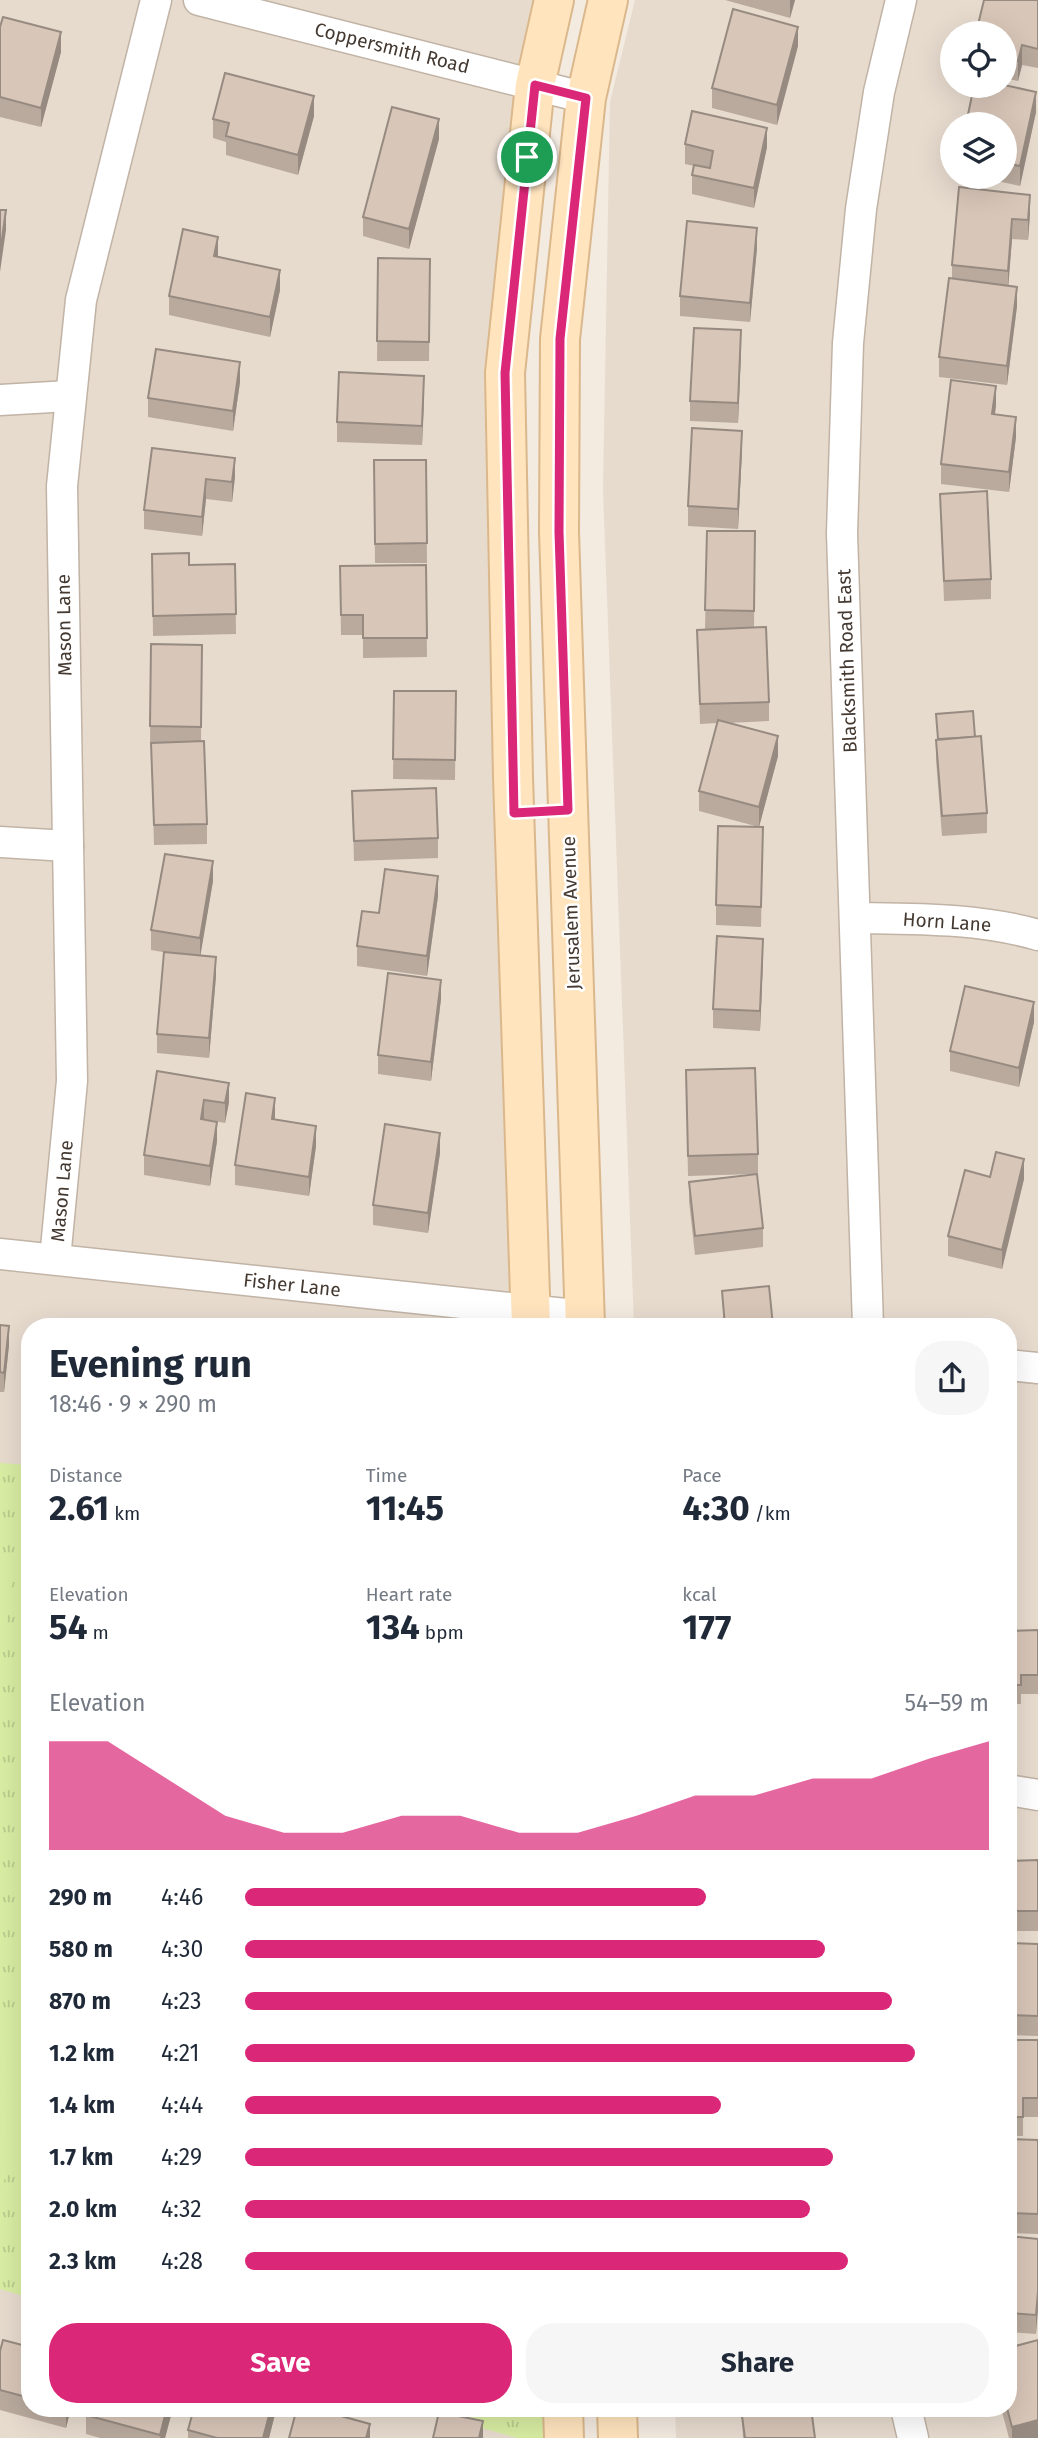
<!DOCTYPE html>
<meta charset="utf-8">
<style>
:root{--surface:#fff;--page:#f6f6f7;--text:#1f2937;--muted:#747a83;--accent:#db2777}
body{margin:0;font-family:"Fira Sans",sans-serif;background:var(--page);color:var(--text);height:100vh;display:flex;flex-direction:column;font-size:26px;white-space:nowrap}
*{box-sizing:border-box;margin:0}
p{font-size:23px;color:var(--muted)}
.icon{flex:none;width:38px;height:38px;fill:none;stroke:currentColor;stroke-width:2;stroke-linecap:round;stroke-linejoin:round}
.map{position:relative;flex:1;overflow:hidden}
.drawer{position:absolute;left:21px;top:1318px;width:996px;height:1099px;display:flex;flex-direction:column;background:var(--surface);border-radius:28px;box-shadow:0 7px 28px #0002}
.drawer>*{flex:none}
.controls{position:absolute;left:940px;top:21px;display:grid;gap:14px}
.controls a{display:grid;place-items:center;width:77px;height:77px;border-radius:50%;background:var(--surface);box-shadow:0 7px 28px #0002;font-size:35px}
.pin{position:absolute;display:grid;place-items:center;width:60px;height:60px;color:#fff;margin:-30px;border:4px solid #fff;border-radius:50%;box-shadow:0 2px 7px #0007}
.round{display:grid;place-items:center;flex:none;width:74px;height:74px;border-radius:28px;background:var(--page)}
.headline{display:flex;align-items:center;justify-content:space-between;height:119px;padding:0 28px}
h1{font-size:38px;font-weight:700;line-height:52px}
.stats{display:grid;grid-template-columns:repeat(3,1fr);gap:10px;height:119px;padding:7px 28px}
.stats div{display:grid;align-content:center}
.stats b{font-size:35px;font-weight:700}
.stats small{font-size:19px;font-weight:400}
.stats p{font-size:19px}
.chart{height:196px;padding:14px 28px}
.chart p{display:flex;justify-content:space-between}
.chart svg{width:100%;height:126px;margin-top:7px;fill:var(--accent);opacity:.7}
.cta{display:flex;gap:14px;margin-top:auto;padding:14px 28px}
.cta a{flex:1;height:80px;border-radius:28px;background:var(--accent);color:#fff;font-size:28px;font-weight:700;line-height:80px;text-align:center}
.cta a+a{background:var(--page);color:var(--text)}
ul{padding:0 28px;list-style:none;font-size:23px}
li{display:grid;grid-template-columns:112px 84px 1fr;align-items:center;height:52px}
li i{height:18px;border-radius:9px;background:var(--accent)}
.map>svg:first-child{display:block}
.residential{fill:#e7dbce;fill-rule:evenodd}
.grass{fill:url(#grass-tufts)}
.garden{fill:#d9eda3}
.lines{fill:none;stroke-linecap:round;stroke-linejoin:round}
.minor-casing{stroke:#c1b3a5;stroke-width:33}
.secondary-casing{stroke:#dbb88c;stroke-width:42}
.minor{stroke:#fff;stroke-width:30}
.secondary{stroke:#ffe4be;stroke-width:38}
.wall{fill:#baaa9e}
.shaded-wall{fill:#978b81}
.building{fill:#d8c6b8;stroke:#978b81;stroke-width:2}
.route-casing{stroke:#fff;stroke-width:14}
.route{stroke:#db2777;stroke-width:9}
.labels{text-anchor:middle;dominant-baseline:central;stroke-width:5;stroke-linejoin:round;paint-order:stroke}
.street-label{font-size:19px;fill:#443931;stroke:#fff}
</style>
<div class="map">
<svg width="1038" height="2438" viewBox="0 0 1038 2438">
<defs>
<pattern id="grass-tufts" width="24" height="20" patternUnits="userSpaceOnUse" patternTransform="scale(1.75)"><rect width="24" height="20" fill="#d9eda3"/><path d="M3 7l-1-3M5 7V3M7 7l1-3M15 17l-1-3M17 17v-4M19 17l1-3" fill="none" stroke="#bbcc8d"/></pattern>
</defs>
<rect width="100%" height="100%" fill="#f3eae0"/>
<g class="residential">
<path d="M 0,0 L 565,0 L 525,281 L 532,1092 L 541,1326 L 30,1326 L 30,2408 L 572,2408 L 573,2438 L 0,2438 Z"/>
<path d="M 635,0 L 1038,0 L 1038,2438 L 676,2438 L 675,2408 L 1008,2408 L 1008,1326 L 634,1326 L 603,489 L 610,102 ZM 952,33 L 1004,33 L 1004,86 L 952,86 ZM 952,124 L 1004,124 L 1004,177 L 952,177 Z"/>
</g>
<g class="grass">
<path d="M 0,1463 L 30,1465 L 30,2298 L 0,2289 Z"/>
<path d="M 413,2408 L 570,2408 L 571,2438 L 517,2438 Z"/>
</g>
<g class="garden">
<path d="M 0,1579 L 13,1581 L 0,1655 Z"/>
<path d="M 0,2010 L 30,2018 L 30,2089 L 1,2192 Z"/>
</g>
<g class="lines">
<defs>
<g id="minor">
<path d="M 199,0 L 586,98"/>
<path d="M 0,400 L 69,396"/>
<path d="M 0,842 L 68,846"/>
<path d="M 855,918 C 916,919 979,918 1038,935"/>
<path d="M 0,1254 L 585,1316"/>
<path d="M 55,1259 L 72,1081 L 62,486 L 81,300 L 156,0"/>
<path d="M 868,1326 L 842,533 L 848,343 L 861,209 L 879,92 L 901,0"/>
<path d="M 1008,1365 L 1038,1368"/>
<path d="M 1008,1790 L 1038,1795"/>
<path d="M 906,2408 L 913,2438"/>
</g>
<g id="secondary">
<path d="M 531,1326 L 513,777 L 505,373 L 535,85 L 554,0"/>
<path d="M 585,1326 L 559,532 L 560,339 L 586,98 L 608,0"/>
<path d="M 563,2408 L 564,2438"/>
<path d="M 617,2408 L 618,2438"/>
</g>
</defs>
<use href="#minor" class="minor-casing"/>
<use href="#secondary" class="secondary-casing"/>
<use href="#minor" class="minor"/>
<use href="#secondary" class="secondary"/>
</g>
<g class="wall">
<path d="M 725,0 L 795,0 L 790,18 Z"/>
<path d="M 1038,0 L 1038,68 L 1022,65 L 1018,81 L 1004,78 L 1004,33 Z"/>
<path d="M 0,27 L 61,52 L 41,127 L 0,117 Z"/>
<path d="M 798,46 L 777,125 L 712,108 L 712,88 Z"/>
<path d="M 1036,112 L 1020,186 L 979,177 L 1004,177 L 1004,124 Z"/>
<path d="M 314,116 L 298,175 L 226,155 L 226,142 L 213,138 L 213,119 Z"/>
<path d="M 439,139 L 409,249 L 363,236 L 363,217 Z"/>
<path d="M 685,144 L 767,147 L 754,208 L 692,194 L 692,175 L 694,166 L 685,164 Z"/>
<path d="M 959,187 L 1030,214 L 1028,240 L 1012,239 L 1008,286 L 1017,306 L 1007,385 L 939,377 L 939,357 L 952,278 L 952,265 Z"/>
<path d="M 757,248 L 750,322 L 680,316 L 680,296 Z"/>
<path d="M 218,256 L 280,290 L 270,337 L 169,315 L 169,296 Z"/>
<path d="M 378,258 L 430,259 L 429,361 L 377,361 Z"/>
<path d="M 741,349 L 738,423 L 690,421 L 690,401 Z"/>
<path d="M 240,382 L 233,431 L 148,417 L 148,398 Z"/>
<path d="M 424,396 L 422,445 L 337,442 L 337,422 Z"/>
<path d="M 996,405 L 995,415 L 1016,437 L 1009,492 L 941,484 L 941,464 Z"/>
<path d="M 152,448 L 235,477 L 232,502 L 206,499 L 202,536 L 144,529 L 144,510 Z"/>
<path d="M 742,450 L 738,529 L 688,526 L 688,506 Z"/>
<path d="M 374,460 L 426,460 L 427,563 L 375,563 Z"/>
<path d="M 940,494 L 991,579 L 991,599 L 944,601 Z"/>
<path d="M 707,531 L 755,531 L 754,628 L 769,702 L 769,721 L 728,723 L 778,756 L 759,827 L 699,811 L 699,791 L 718,723 L 700,724 L 697,630 L 705,629 Z"/>
<path d="M 152,554 L 189,565 L 235,564 L 236,634 L 153,636 Z"/>
<path d="M 426,565 L 427,657 L 363,658 L 363,635 L 341,635 L 340,566 Z"/>
<path d="M 151,644 L 202,645 L 201,741 L 207,824 L 207,844 L 154,845 L 151,746 L 150,746 Z"/>
<path d="M 394,691 L 456,691 L 455,780 L 393,779 Z"/>
<path d="M 936,714 L 975,737 L 987,813 L 987,833 L 942,836 L 936,759 L 936,740 L 938,739 Z"/>
<path d="M 352,791 L 438,838 L 438,858 L 354,861 Z"/>
<path d="M 763,827 L 761,927 L 716,925 L 716,905 Z"/>
<path d="M 213,881 L 200,955 L 216,976 L 209,1058 L 157,1053 L 157,1034 L 168,953 L 151,950 L 151,930 Z"/>
<path d="M 438,896 L 427,976 L 357,966 L 357,946 L 379,913 Z"/>
<path d="M 763,958 L 760,1031 L 713,1028 L 713,1009 Z"/>
<path d="M 441,999 L 431,1081 L 378,1074 L 378,1055 Z"/>
<path d="M 1034,1022 L 1019,1087 L 950,1071 L 950,1051 Z"/>
<path d="M 686,1070 L 758,1154 L 758,1174 L 757,1174 L 763,1228 L 763,1247 L 695,1255 L 689,1201 L 689,1182 L 756,1174 L 688,1176 Z"/>
<path d="M 157,1071 L 229,1102 L 225,1123 L 204,1119 L 217,1141 L 210,1186 L 144,1175 L 144,1155 Z"/>
<path d="M 275,1120 L 316,1146 L 309,1196 L 235,1185 L 235,1165 Z"/>
<path d="M 440,1153 L 428,1233 L 373,1225 L 373,1205 Z"/>
<path d="M 990,1177 L 1024,1179 L 1002,1269 L 948,1256 L 948,1236 Z"/>
<path d="M 722,1291 L 773,1326 L 724,1326 Z"/>
<path d="M 0,1325 L 9,1345 L 4,1392 L 0,1392 Z"/>
<path d="M 1008,1433 L 1016,1479 L 1016,1499 L 1008,1499 Z"/>
<path d="M 1038,1630 L 1038,1694 L 1021,1694 L 1021,1704 L 1008,1704 L 1008,1631 Z"/>
<path d="M 30,1737 L 30,1785 L 27,1785 L 27,1765 Z"/>
<path d="M 1038,1860 L 1038,1931 L 1008,1931 L 1008,1861 Z"/>
<path d="M 1008,1943 L 1038,1944 L 1038,2036 L 1008,2035 Z"/>
<path d="M 1008,2040 L 1038,2040 L 1038,2117 L 1023,2117 L 1023,2136 L 1008,2136 Z"/>
<path d="M 1008,2139 L 1038,2140 L 1038,2234 L 1008,2233 Z"/>
<path d="M 1008,2236 L 1038,2239 L 1036,2334 L 1008,2332 Z"/>
<path d="M 30,2347 L 30,2408 L 71,2408 L 66,2428 L 0,2410 L 0,2351 Z"/>
<path d="M 87,2408 L 173,2408 L 165,2438 L 100,2438 L 86,2434 L 86,2415 Z"/>
<path d="M 275,2408 L 275,2414 L 269,2438 L 188,2438 L 188,2430 Z"/>
<path d="M 1001,2408 L 1008,2408 L 1038,2438 L 1009,2438 Z"/>
<path d="M 742,2416 L 815,2438 L 743,2438 Z"/>
</g>
<g class="shaded-wall">
<path d="M 790,0 L 795,0 L 790,18 Z"/>
<path d="M 798,27 L 798,46 L 777,125 L 777,105 Z"/>
<path d="M 61,32 L 61,52 L 41,127 L 41,108 Z"/>
<path d="M 1022,45 L 1022,65 L 1018,81 L 1018,61 Z"/>
<path d="M 1036,92 L 1036,112 L 1020,186 L 1020,166 Z"/>
<path d="M 314,96 L 314,116 L 298,175 L 298,155 Z"/>
<path d="M 439,119 L 439,139 L 409,249 L 409,229 Z"/>
<path d="M 767,128 L 767,147 L 754,208 L 754,188 Z"/>
<path d="M 1030,195 L 1030,214 L 1028,240 L 1028,220 Z"/>
<path d="M 6,210 L 6,230 L 0,272 L 0,253 Z"/>
<path d="M 1012,219 L 1012,239 L 1008,290 L 1008,271 Z"/>
<path d="M 757,228 L 757,248 L 750,322 L 750,303 Z"/>
<path d="M 218,237 L 218,256 L 214,256 Z"/>
<path d="M 280,270 L 280,290 L 270,337 L 270,317 Z"/>
<path d="M 1017,287 L 1017,306 L 1007,385 L 1007,366 Z"/>
<path d="M 741,330 L 741,349 L 738,423 L 738,403 Z"/>
<path d="M 240,362 L 240,382 L 233,431 L 233,411 Z"/>
<path d="M 424,376 L 424,396 L 422,445 L 422,426 Z"/>
<path d="M 996,386 L 996,405 L 992,434 L 992,414 Z"/>
<path d="M 1016,417 L 1016,437 L 1009,492 L 1009,472 Z"/>
<path d="M 742,431 L 742,450 L 738,529 L 738,509 Z"/>
<path d="M 235,458 L 235,477 L 232,502 L 232,482 Z"/>
<path d="M 206,479 L 206,499 L 202,536 L 202,517 Z"/>
<path d="M 778,736 L 778,756 L 759,827 L 759,807 Z"/>
<path d="M 213,861 L 213,881 L 200,958 L 200,938 Z"/>
<path d="M 438,876 L 438,896 L 427,976 L 427,956 Z"/>
<path d="M 763,939 L 763,958 L 760,1031 L 760,1011 Z"/>
<path d="M 216,957 L 216,976 L 209,1058 L 209,1038 Z"/>
<path d="M 441,980 L 441,999 L 431,1081 L 431,1062 Z"/>
<path d="M 1034,1002 L 1034,1022 L 1019,1087 L 1019,1068 Z"/>
<path d="M 229,1083 L 229,1102 L 225,1123 L 225,1103 Z"/>
<path d="M 275,1098 L 275,1117 L 272,1139 L 272,1119 Z"/>
<path d="M 204,1100 L 204,1119 L 201,1119 Z"/>
<path d="M 217,1122 L 217,1141 L 210,1186 L 210,1166 Z"/>
<path d="M 316,1126 L 316,1146 L 309,1196 L 309,1177 Z"/>
<path d="M 440,1133 L 440,1153 L 428,1233 L 428,1213 Z"/>
<path d="M 1024,1159 L 1024,1179 L 1002,1269 L 1002,1250 Z"/>
<path d="M 9,1326 L 9,1345 L 4,1392 L 4,1373 Z"/>
<path d="M 1038,2291 L 1038,2310 L 1036,2334 L 1036,2315 Z"/>
<path d="M 66,2408 L 71,2408 L 66,2428 Z"/>
<path d="M 167,2408 L 173,2408 L 165,2438 L 160,2438 Z"/>
<path d="M 271,2408 L 275,2408 L 275,2414 L 269,2438 L 263,2438 Z"/>
<path d="M 1038,2420 L 1038,2438 L 1012,2438 L 1012,2427 Z"/>
<path d="M 483,2421 L 483,2438 L 479,2438 Z"/>
<path d="M 370,2424 L 370,2438 L 366,2438 Z"/>
</g>
<g class="building">
<path d="M 984,0 L 1038,0 L 1038,49 L 1022,45 L 1018,61 L 1004,58 L 1004,33 L 976,33 Z"/>
<path d="M 733,9 L 798,27 L 777,105 L 712,88 Z"/>
<path d="M 3,17 L 61,32 L 41,108 L 0,97 L 0,27 Z"/>
<path d="M 225,73 L 314,96 L 298,155 L 226,136 L 229,123 L 213,119 Z"/>
<path d="M 1004,85 L 1036,92 L 1020,166 L 1004,163 L 1004,124 L 966,124 L 974,86 Z"/>
<path d="M 392,107 L 439,119 L 409,229 L 363,217 Z"/>
<path d="M 692,111 L 767,128 L 754,188 L 692,175 L 694,165 L 710,168 L 713,151 L 685,144 Z"/>
<path d="M 959,187 L 1030,195 L 1028,220 L 1012,219 L 1008,271 L 952,265 Z"/>
<path d="M 0,210 L 6,210 L 0,253 Z"/>
<path d="M 687,221 L 757,228 L 750,303 L 680,296 Z"/>
<path d="M 183,229 L 218,237 L 214,256 L 280,270 L 270,317 L 169,296 Z"/>
<path d="M 378,258 L 430,259 L 429,342 L 377,341 Z"/>
<path d="M 949,278 L 1017,287 L 1007,366 L 939,357 Z"/>
<path d="M 694,328 L 741,330 L 738,403 L 690,401 Z"/>
<path d="M 156,349 L 240,362 L 233,411 L 148,398 Z"/>
<path d="M 339,372 L 424,376 L 422,426 L 337,422 Z"/>
<path d="M 951,380 L 996,386 L 992,414 L 1016,417 L 1009,472 L 941,464 Z"/>
<path d="M 692,428 L 742,431 L 738,509 L 688,506 Z"/>
<path d="M 152,448 L 235,458 L 232,482 L 206,479 L 202,517 L 144,510 Z"/>
<path d="M 374,460 L 426,460 L 427,543 L 375,544 Z"/>
<path d="M 987,491 L 991,579 L 944,581 L 940,494 Z"/>
<path d="M 707,531 L 755,531 L 754,611 L 705,610 Z"/>
<path d="M 189,553 L 189,565 L 235,564 L 236,614 L 153,616 L 152,554 Z"/>
<path d="M 426,565 L 427,638 L 363,638 L 363,615 L 341,615 L 340,566 Z"/>
<path d="M 766,627 L 769,702 L 700,704 L 697,630 Z"/>
<path d="M 151,644 L 202,645 L 201,727 L 150,726 Z"/>
<path d="M 394,691 L 456,691 L 455,760 L 393,759 Z"/>
<path d="M 973,711 L 975,737 L 938,739 L 936,714 Z"/>
<path d="M 718,720 L 778,736 L 759,807 L 699,791 Z"/>
<path d="M 981,736 L 987,813 L 942,816 L 936,740 Z"/>
<path d="M 204,741 L 207,824 L 154,825 L 151,743 Z"/>
<path d="M 436,788 L 438,838 L 354,841 L 352,791 Z"/>
<path d="M 718,826 L 763,827 L 761,907 L 716,905 Z"/>
<path d="M 165,854 L 213,861 L 200,938 L 151,930 Z"/>
<path d="M 385,869 L 438,876 L 427,956 L 357,946 L 362,911 L 379,913 Z"/>
<path d="M 717,936 L 763,939 L 760,1011 L 713,1009 Z"/>
<path d="M 164,952 L 216,957 L 209,1038 L 157,1034 Z"/>
<path d="M 388,973 L 441,980 L 431,1062 L 378,1055 Z"/>
<path d="M 965,986 L 1034,1002 L 1019,1068 L 950,1051 Z"/>
<path d="M 755,1068 L 758,1154 L 688,1156 L 686,1070 Z"/>
<path d="M 157,1071 L 229,1083 L 225,1103 L 204,1100 L 201,1119 L 217,1122 L 210,1166 L 144,1155 Z"/>
<path d="M 246,1093 L 275,1098 L 272,1119 L 316,1126 L 309,1177 L 235,1165 Z"/>
<path d="M 385,1124 L 440,1133 L 428,1213 L 373,1205 Z"/>
<path d="M 996,1152 L 1024,1159 L 1002,1250 L 948,1236 L 965,1170 L 990,1177 Z"/>
<path d="M 757,1174 L 763,1228 L 695,1236 L 689,1182 Z"/>
<path d="M 769,1286 L 773,1326 L 725,1326 L 722,1291 Z"/>
<path d="M 0,1325 L 9,1326 L 4,1373 L 0,1372 Z"/>
<path d="M 1014,1432 L 1016,1479 L 1008,1480 L 1008,1433 Z"/>
<path d="M 1038,1630 L 1038,1675 L 1021,1675 L 1021,1685 L 1008,1685 L 1008,1631 Z"/>
<path d="M 30,1737 L 30,1766 L 27,1765 Z"/>
<path d="M 1038,1860 L 1038,1911 L 1008,1911 L 1008,1861 Z"/>
<path d="M 1008,1943 L 1038,1944 L 1038,2016 L 1008,2015 Z"/>
<path d="M 1008,2040 L 1038,2040 L 1038,2098 L 1023,2098 L 1023,2117 L 1008,2117 Z"/>
<path d="M 1008,2139 L 1038,2140 L 1038,2214 L 1008,2213 Z"/>
<path d="M 1008,2236 L 1038,2239 L 1038,2291 L 1036,2315 L 1008,2313 Z"/>
<path d="M 3,2340 L 30,2347 L 30,2398 L 0,2390 L 0,2351 Z"/>
<path d="M 1038,2340 L 1038,2420 L 1012,2427 L 1007,2408 L 1008,2408 L 1008,2348 Z"/>
<path d="M 87,2408 L 167,2408 L 160,2435 L 86,2415 Z"/>
<path d="M 194,2408 L 271,2408 L 263,2438 L 217,2438 L 188,2430 Z"/>
<path d="M 297,2408 L 312,2408 L 370,2424 L 366,2438 L 289,2438 Z"/>
<path d="M 806,2408 L 811,2408 L 815,2438 L 745,2438 L 742,2416 Z"/>
<path d="M 439,2412 L 483,2421 L 479,2438 L 433,2438 Z"/>
</g>
<g class="lines">
<defs>
<path id="route" d="M 535,85 L 586,98 L 560,339 L 559,532 L 568,810 L 514,813 L 505,373 Z"/>
</defs>
<use href="#route" class="route-casing"/>
<use href="#route" class="route"/>
</g>
<g class="labels">
<g class="street-label">
<text transform="translate(392 48) rotate(14)">Coppersmith Road</text>
<text transform="translate(64 625) rotate(-91)">Mason Lane</text>
<text transform="translate(847 661) rotate(-92)">Blacksmith Road East</text>
<text transform="translate(571 913) rotate(-92)">Jerusalem Avenue</text>
<text transform="translate(947 922) rotate(4)">Horn Lane</text>
<text transform="translate(62 1191) rotate(-85)">Mason Lane</text>
<text transform="translate(292 1285) rotate(6)">Fisher Lane</text>
</g>
</g>
</svg>
<div class="controls">
<a><svg class="icon" aria-label="locate" viewBox="0 0 24 24"><circle cx="12" cy="12" r="6"/><path d="M12 2v4M12 18v4M2 12h4M18 12h4"/></svg></a>
<a><svg class="icon" aria-label="layers" viewBox="0 0 24 24"><path d="M12 4l9 5-9 5-9-5zM3 14l9 5 9-5"/></svg></a>
</div>
<div class="pin" style="left:527px;top:157px;background:#1e9e55"><svg class="icon" aria-label="arrive" viewBox="0 0 24 24"><path d="M6 21V4h12l-3 4 3 4H6"/></svg></div>
<section class="drawer">
<div class="headline"><div><h1>Evening run</h1><p>18:46 · 9 × 290 m</p></div><a class="round"><svg class="icon" aria-label="share" viewBox="0 0 24 24"><path d="M12 15V3M7 8l5-5 5 5M5 13v7h14v-7"/></svg></a></div>
<div class="stats">
<div><p>Distance</p><b>2.61<small> km</small></b></div>
<div><p>Time</p><b>11:45</b></div>
<div><p>Pace</p><b>4:30<small> /km</small></b></div>
</div>
<div class="stats">
<div><p>Elevation</p><b>54<small> m</small></b></div>
<div><p>Heart rate</p><b>134<small> bpm</small></b></div>
<div><p>kcal</p><b>177</b></div>
</div>
<div class="chart"><p><span>Elevation</span>54–59 m</p>
<svg viewBox="0 0 160 44" preserveAspectRatio="none"><path d="M0 44V6L10 6L20 19L30 32L40 38L50 38L60 32L70 32L80 38L90 38L100 32L110 25L120 25L130 19L140 19L150 12L160 6V44z"/></svg>
</div>
<ul>
<li><b>290 m</b>4:46<i style="width:62%"></i></li>
<li><b>580 m</b>4:30<i style="width:78%"></i></li>
<li><b>870 m</b>4:23<i style="width:87%"></i></li>
<li><b>1.2 km</b>4:21<i style="width:90%"></i></li>
<li><b>1.4 km</b>4:44<i style="width:64%"></i></li>
<li><b>1.7 km</b>4:29<i style="width:79%"></i></li>
<li><b>2.0 km</b>4:32<i style="width:76%"></i></li>
<li><b>2.3 km</b>4:28<i style="width:81%"></i></li>
</ul>
<div class="cta"><a>Save</a><a>Share</a></div>
</section>
</div>
